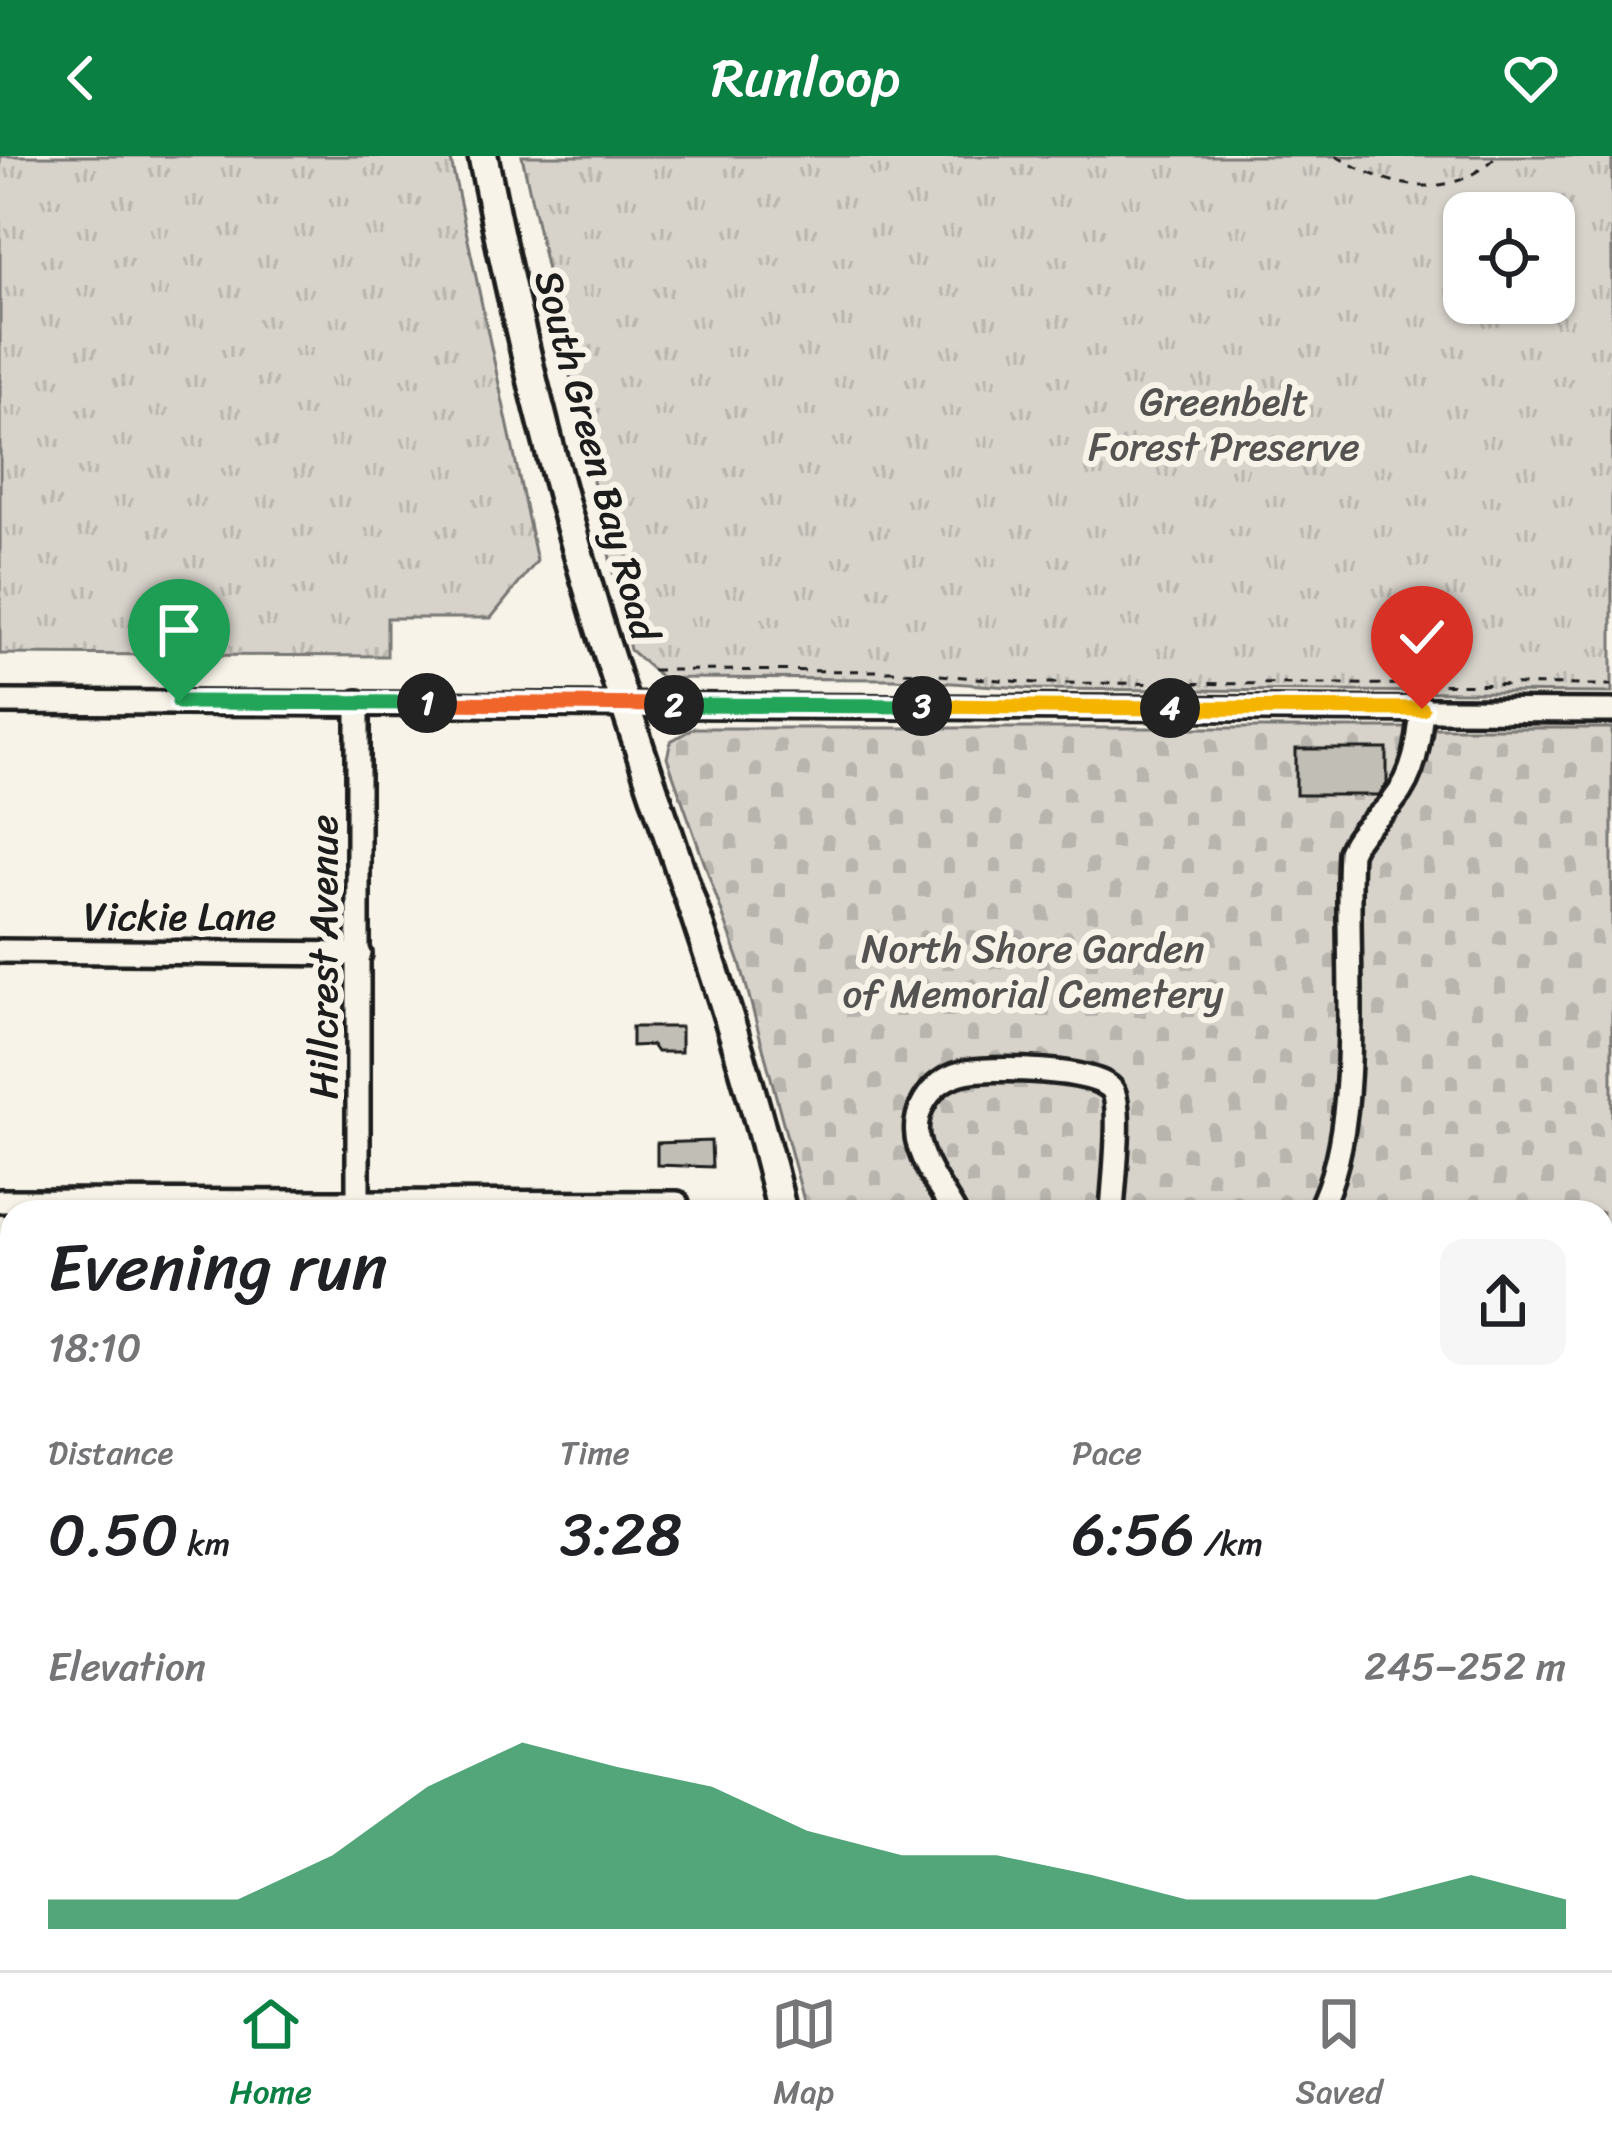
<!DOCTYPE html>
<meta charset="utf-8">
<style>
:root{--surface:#fff;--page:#f6f6f6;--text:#202124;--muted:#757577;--line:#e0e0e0;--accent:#0b8043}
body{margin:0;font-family:Sriracha,sans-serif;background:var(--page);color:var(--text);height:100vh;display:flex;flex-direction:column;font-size:45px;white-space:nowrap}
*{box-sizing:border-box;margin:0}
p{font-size:39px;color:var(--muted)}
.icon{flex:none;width:66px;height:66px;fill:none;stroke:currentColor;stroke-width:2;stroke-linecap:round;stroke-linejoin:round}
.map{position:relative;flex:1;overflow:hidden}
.side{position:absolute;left:0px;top:1044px;width:1614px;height:771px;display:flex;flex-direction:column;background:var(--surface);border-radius:36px 36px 0 0;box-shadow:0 3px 9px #0004}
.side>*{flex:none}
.buttons{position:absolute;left:1443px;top:36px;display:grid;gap:24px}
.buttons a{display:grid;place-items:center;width:132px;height:132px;border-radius:24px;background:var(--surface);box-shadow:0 3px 9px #0004;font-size:60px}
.pin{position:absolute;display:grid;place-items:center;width:102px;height:102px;color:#fff;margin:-123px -51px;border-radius:50% 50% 50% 0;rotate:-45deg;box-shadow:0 0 12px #0007}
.pin .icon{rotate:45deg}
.km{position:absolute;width:60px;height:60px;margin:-30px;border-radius:50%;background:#222;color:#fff;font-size:33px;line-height:60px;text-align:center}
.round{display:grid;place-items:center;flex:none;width:126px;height:126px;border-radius:24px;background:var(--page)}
.summary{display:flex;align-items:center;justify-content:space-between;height:204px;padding:0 48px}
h1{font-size:66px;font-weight:600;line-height:90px}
.metrics{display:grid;grid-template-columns:repeat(3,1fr);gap:18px;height:204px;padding:12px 48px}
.metrics div{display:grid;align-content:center}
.metrics b{font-size:60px;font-weight:600}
.metrics small{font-size:33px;font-weight:400}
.metrics p{font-size:33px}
.chart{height:336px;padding:24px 48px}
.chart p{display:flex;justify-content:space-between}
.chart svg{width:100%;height:216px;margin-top:12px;fill:var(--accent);opacity:.7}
header{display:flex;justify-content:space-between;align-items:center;height:156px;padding:0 48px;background:var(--accent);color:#fff;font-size:54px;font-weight:600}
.menu{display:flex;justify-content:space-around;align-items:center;height:168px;border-top:3px solid var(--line);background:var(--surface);font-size:33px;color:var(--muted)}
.menu a{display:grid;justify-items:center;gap:6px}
.menu .on{color:var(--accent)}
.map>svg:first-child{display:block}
.grass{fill:url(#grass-dots);stroke:#7a7874;stroke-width:3}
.cemetery{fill:url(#cemetery-stones);stroke:#7a7874;stroke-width:3}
.park{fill:url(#park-tufts);stroke:#7a7874;stroke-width:3;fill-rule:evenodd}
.building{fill:#c0beb5;stroke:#1c1c1c;stroke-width:3}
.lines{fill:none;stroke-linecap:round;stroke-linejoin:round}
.minor-casing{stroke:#1c1c1c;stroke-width:30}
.major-casing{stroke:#1c1c1c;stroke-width:36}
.path{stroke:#1c1c1c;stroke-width:3;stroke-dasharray:9 9;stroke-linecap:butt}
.minor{stroke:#f7f3e8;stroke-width:21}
.major{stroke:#f7f3e8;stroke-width:27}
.split-1-casing{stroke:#fff;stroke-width:24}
.split-2-casing{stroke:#fff;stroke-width:24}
.split-3-casing{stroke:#fff;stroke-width:24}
.split-4-casing{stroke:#fff;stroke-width:24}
.split-5-casing{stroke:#fff;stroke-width:24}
.split-1{stroke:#22a559;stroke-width:15}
.split-2{stroke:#f0652b;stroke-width:15}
.split-3{stroke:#22a559;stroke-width:15}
.split-4{stroke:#f5b400;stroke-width:15}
.split-5{stroke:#f5b400;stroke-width:15}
.labels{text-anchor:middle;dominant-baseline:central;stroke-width:12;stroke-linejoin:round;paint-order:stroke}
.park-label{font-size:39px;fill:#545351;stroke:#f7f3e8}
.street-label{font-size:39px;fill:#1c1c1c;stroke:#f7f3e8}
</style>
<header><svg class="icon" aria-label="back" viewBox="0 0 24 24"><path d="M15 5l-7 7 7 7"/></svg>Runloop<svg class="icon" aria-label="heart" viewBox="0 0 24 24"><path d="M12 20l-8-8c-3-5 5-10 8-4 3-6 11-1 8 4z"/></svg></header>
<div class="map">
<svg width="1612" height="1814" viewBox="0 0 1612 1814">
<defs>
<pattern id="grass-dots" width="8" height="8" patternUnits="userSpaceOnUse" patternTransform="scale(3)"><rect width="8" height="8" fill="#d7d3cb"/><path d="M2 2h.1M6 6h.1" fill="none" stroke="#b8b5ae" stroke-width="1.8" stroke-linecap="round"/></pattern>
<pattern id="cemetery-stones" width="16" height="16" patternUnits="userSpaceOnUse" patternTransform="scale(3)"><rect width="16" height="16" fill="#d7d3cb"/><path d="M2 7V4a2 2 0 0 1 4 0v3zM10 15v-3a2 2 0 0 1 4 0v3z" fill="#b8b5ae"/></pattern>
<pattern id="park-tufts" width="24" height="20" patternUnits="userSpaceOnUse" patternTransform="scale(3)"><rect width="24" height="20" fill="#d7d3cb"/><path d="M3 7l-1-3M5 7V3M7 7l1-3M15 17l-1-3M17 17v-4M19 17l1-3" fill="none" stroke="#b8b5ae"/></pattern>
</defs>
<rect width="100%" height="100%" fill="#f7f3e8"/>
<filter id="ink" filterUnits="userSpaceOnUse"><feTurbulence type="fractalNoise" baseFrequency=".00833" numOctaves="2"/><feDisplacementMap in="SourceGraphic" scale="24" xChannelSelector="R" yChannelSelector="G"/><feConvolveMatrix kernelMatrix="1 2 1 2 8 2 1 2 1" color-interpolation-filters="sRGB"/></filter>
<g filter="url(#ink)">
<path class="grass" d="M 0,1553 L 12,1553 L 12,1803 L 359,1803 L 359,1814 L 0,1814 Z"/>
<path class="cemetery" d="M 694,572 L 1612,572 L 1612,1814 L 974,1814 L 969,1803 L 1602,1803 L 1602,1056 L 807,1056 L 741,810 L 667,602 L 671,585 Z"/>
<g class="park">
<path d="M 0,0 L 450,0 L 537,405 L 491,462 L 387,462 L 387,500 L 0,498 Z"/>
<path d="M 522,0 L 1612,0 L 1612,537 L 1037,533 L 894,523 L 662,522 L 630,494 ZM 1464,57 L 1554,57 L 1554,147 L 1464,147 Z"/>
</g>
<g class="building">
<path d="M 1296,593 L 1387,593 L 1387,628 L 1379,639 L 1296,639 Z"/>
<path d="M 632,871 L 681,871 L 681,896 L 657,896 L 652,889 L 632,890 Z"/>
<path d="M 711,985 L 712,1011 L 657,1009 L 657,987 Z"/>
</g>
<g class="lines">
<defs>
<g id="minor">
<path d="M 0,546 L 1612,555"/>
<path d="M 358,546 L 358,1056"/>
<path d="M 0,795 L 360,798"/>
<path d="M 0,1045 L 677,1047"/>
<path d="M 954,1056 C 942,1035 926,1014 919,990 C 909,959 930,925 961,917 C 986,910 1101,912 1113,935 C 1123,953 1113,1032 1112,1056"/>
<path d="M 1318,1056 C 1366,966 1344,800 1350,696 C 1360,672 1378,664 1393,645 C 1415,619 1419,585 1422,553"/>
<path d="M 1602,1206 L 1612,1212"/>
<path d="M 0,1295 L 12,1295"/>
<path d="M 1602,1391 L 1612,1394"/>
<path d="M 1602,1539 L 1612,1522"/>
<path d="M 0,1541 L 12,1541"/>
<path d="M 1188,1803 L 1190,1814"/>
<path d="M 533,1814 L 533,1803"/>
<path d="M 1317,1814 L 1317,1803"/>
<path d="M 1516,1814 L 1517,1803"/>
</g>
<g id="major">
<path d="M 483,0 C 513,154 551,308 596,458 C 657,658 735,852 782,1056"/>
<path d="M 948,1803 L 952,1814"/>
</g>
</defs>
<use href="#minor" class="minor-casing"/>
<use href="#major" class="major-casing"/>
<g class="path">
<path d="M 1336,0 C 1388,31 1448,48 1496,0"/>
<path d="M 652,514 L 891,515 L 1037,527 L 1612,529"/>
</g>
<use href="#minor" class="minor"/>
<use href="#major" class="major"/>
</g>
</g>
<g class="lines" filter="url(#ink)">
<defs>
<path id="split-1" d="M 179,546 L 427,547"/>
<path id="split-2" d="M 427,547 L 674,549"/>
<path id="split-3" d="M 674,549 L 922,550"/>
<path id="split-4" d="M 922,550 L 1170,552"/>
<path id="split-5" d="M 1170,552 L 1422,553"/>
</defs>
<use href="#split-1" class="split-1-casing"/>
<use href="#split-2" class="split-2-casing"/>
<use href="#split-3" class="split-3-casing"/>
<use href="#split-4" class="split-4-casing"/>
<use href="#split-5" class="split-5-casing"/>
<use href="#split-1" class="split-1"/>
<use href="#split-2" class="split-2"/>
<use href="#split-3" class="split-3"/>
<use href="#split-4" class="split-4"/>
<use href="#split-5" class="split-5"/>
</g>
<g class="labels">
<g class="park-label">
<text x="1224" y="245">Greenbelt<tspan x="1224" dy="45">Forest Preserve</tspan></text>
<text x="1033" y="792">North Shore Garden<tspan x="1033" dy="45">of Memorial Cemetery</tspan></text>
</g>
<g class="street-label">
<text transform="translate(597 299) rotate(75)">South Green Bay Road</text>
<text x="180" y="760">Vickie Lane</text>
<text transform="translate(323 801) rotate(-90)">Hillcrest Avenue</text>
</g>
</g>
</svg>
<div class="buttons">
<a><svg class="icon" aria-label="locate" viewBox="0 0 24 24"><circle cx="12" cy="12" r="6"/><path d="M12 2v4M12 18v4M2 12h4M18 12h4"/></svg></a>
</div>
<div class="pin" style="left:179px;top:546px;background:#1e9e55"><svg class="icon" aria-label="arrive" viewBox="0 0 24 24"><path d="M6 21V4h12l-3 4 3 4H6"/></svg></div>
<div class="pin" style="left:1422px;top:553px;background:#d93025"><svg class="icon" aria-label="check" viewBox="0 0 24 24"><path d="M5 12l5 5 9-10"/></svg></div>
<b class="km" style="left:427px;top:547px">1</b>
<b class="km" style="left:674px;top:549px">2</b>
<b class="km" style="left:922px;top:550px">3</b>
<b class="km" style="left:1170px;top:552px">4</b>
<section class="side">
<div class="summary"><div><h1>Evening run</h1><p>18:10</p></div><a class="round"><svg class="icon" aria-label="share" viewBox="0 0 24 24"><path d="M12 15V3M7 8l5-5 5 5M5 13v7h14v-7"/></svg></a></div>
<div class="metrics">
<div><p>Distance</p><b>0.50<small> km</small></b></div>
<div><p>Time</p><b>3:28</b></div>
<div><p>Pace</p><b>6:56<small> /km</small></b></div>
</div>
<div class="chart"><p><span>Elevation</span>245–252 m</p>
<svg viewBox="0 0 160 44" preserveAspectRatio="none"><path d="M0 44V38L10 38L20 38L30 29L40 15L50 6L60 11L70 15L80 24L90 29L100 29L110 33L120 38L130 38L140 38L150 33L160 38V44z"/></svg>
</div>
</section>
</div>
<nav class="menu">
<a class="on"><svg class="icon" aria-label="home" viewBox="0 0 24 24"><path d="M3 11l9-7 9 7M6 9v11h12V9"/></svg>Home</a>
<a><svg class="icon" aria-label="map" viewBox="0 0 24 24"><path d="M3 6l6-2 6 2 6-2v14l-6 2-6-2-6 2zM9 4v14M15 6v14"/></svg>Map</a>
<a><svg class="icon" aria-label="saved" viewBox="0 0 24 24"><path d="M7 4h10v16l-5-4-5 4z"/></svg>Saved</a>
</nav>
